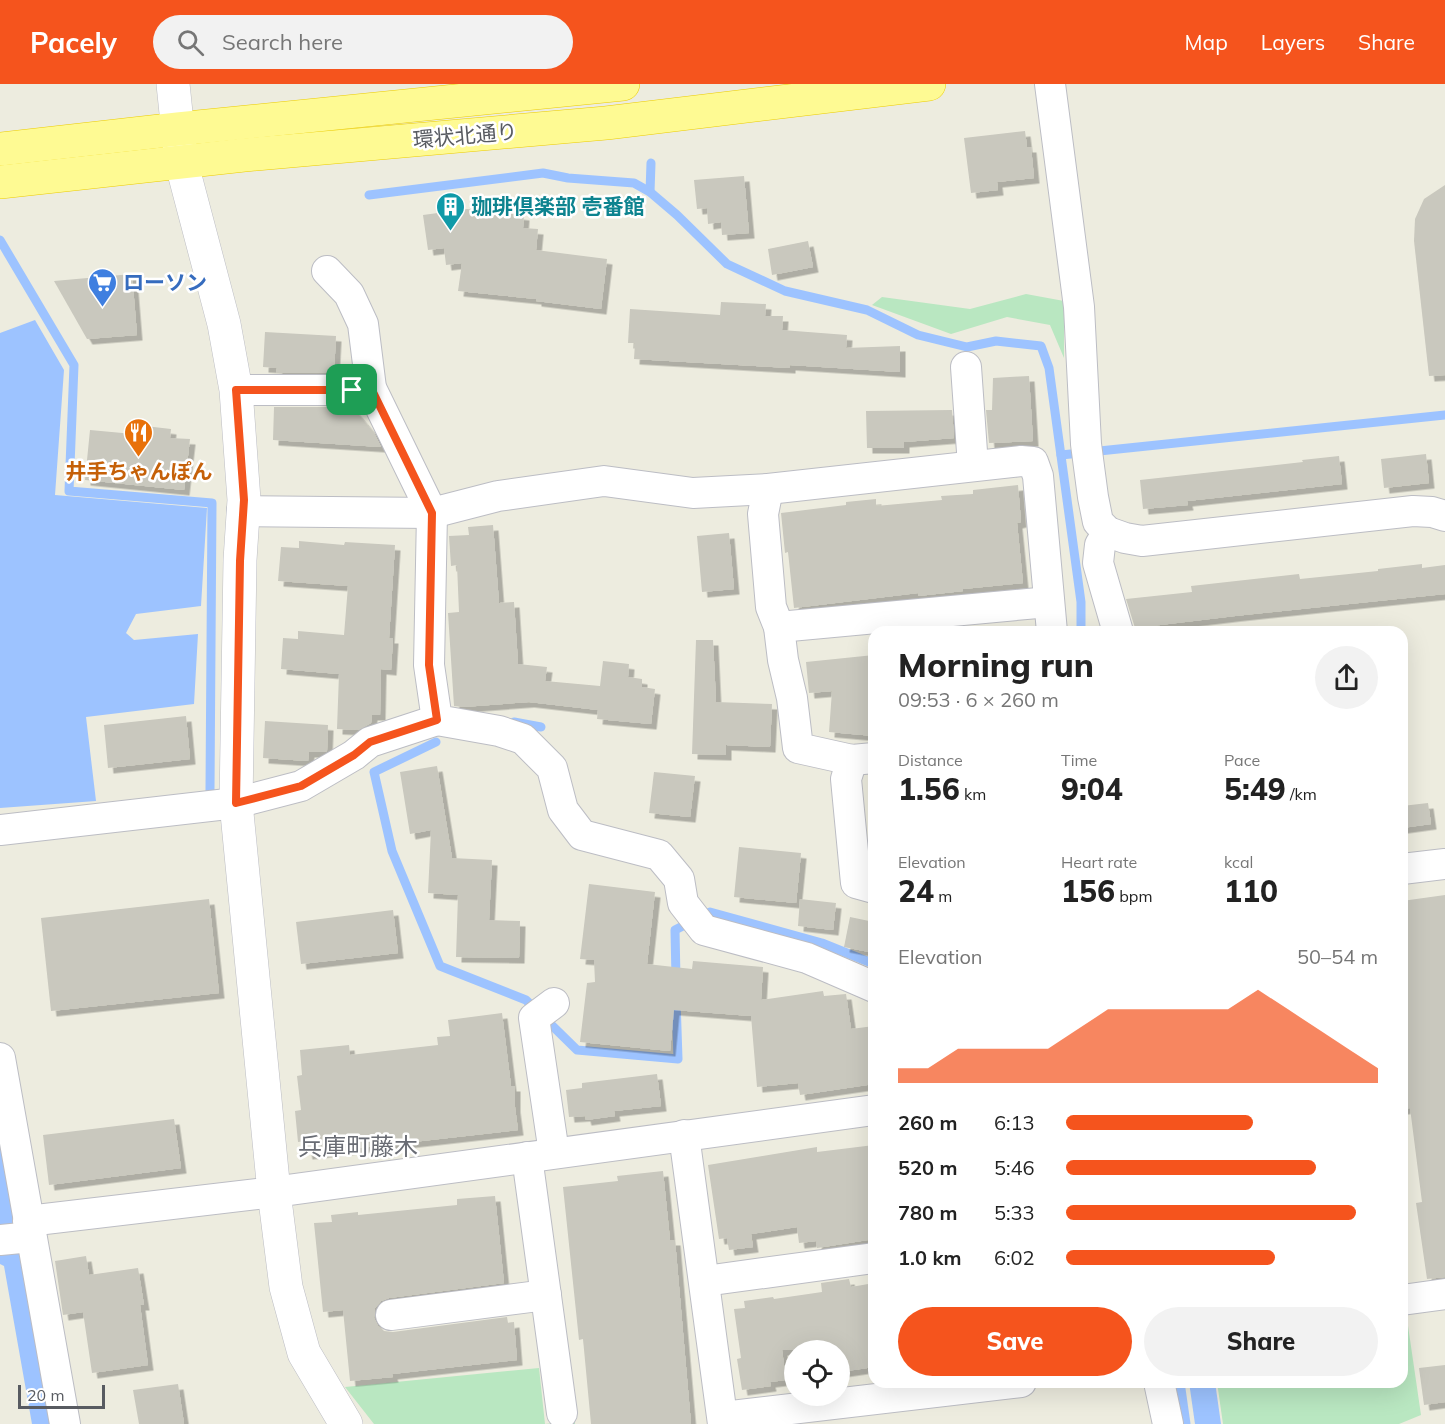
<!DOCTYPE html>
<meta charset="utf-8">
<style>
:root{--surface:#fff;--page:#f2f2f2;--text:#222;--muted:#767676;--accent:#f5541d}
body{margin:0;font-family:Mulish,"Noto Sans JP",sans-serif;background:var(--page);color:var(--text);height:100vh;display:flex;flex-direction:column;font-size:22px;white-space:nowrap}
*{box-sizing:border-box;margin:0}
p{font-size:20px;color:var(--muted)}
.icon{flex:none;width:33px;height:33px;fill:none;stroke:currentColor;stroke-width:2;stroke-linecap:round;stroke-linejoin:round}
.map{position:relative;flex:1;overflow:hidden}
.drawer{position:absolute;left:868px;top:542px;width:540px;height:762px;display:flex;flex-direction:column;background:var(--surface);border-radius:18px;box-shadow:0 6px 24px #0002}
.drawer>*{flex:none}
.tools{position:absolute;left:784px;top:1256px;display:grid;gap:12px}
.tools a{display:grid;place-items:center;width:66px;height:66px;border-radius:50%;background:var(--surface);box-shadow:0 6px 24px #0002;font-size:30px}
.scale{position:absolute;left:18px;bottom:15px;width:87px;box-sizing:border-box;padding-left:6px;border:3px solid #585b61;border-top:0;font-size:16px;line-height:21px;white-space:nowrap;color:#585b61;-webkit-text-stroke:4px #fff;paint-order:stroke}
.pin{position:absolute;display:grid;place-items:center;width:51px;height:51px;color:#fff;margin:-26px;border-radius:12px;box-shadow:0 3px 9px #0006}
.round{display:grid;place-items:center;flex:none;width:63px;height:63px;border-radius:32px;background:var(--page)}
.head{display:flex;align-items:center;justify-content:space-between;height:102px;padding:0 30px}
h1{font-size:33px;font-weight:800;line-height:45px}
.stats{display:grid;grid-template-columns:repeat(3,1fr);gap:9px;height:102px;padding:6px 30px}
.stats div{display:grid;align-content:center}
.stats b{font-size:30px;font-weight:800}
.stats small{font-size:16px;font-weight:400}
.stats p{font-size:16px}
.chart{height:168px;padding:12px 30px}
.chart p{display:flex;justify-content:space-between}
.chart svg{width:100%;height:108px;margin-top:6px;fill:var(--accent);opacity:.7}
.action{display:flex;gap:12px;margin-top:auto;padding:12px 30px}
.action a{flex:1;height:69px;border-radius:36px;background:var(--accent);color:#fff;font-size:24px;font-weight:800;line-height:69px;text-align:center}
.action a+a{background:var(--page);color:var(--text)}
ul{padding:0 30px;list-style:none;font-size:20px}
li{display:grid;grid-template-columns:96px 72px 1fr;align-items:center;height:45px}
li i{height:15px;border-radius:8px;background:var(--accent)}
header{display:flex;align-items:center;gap:36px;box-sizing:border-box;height:84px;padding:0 30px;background:var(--accent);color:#fff}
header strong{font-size:28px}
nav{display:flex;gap:33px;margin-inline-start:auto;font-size:21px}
.search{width:420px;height:54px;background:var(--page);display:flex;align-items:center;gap:15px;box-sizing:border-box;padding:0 21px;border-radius:33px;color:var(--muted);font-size:22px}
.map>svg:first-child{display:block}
.green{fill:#b9e7c1}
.water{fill:#9dc3ff}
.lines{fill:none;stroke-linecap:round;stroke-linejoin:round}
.stream{stroke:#9dc3ff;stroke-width:9}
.building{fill:#c9c8be;filter:url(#shadow)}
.minor-casing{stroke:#bcbdc4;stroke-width:32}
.tertiary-casing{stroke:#bcbdc4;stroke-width:34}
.trunk-casing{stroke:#eccc00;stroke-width:34}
.minor{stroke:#fff;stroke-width:30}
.tertiary{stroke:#fff;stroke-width:33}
.trunk{stroke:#fefa93;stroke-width:33}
.route-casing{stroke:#fff;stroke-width:12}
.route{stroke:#f5541d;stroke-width:8}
.labels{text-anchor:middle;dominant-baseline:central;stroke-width:5;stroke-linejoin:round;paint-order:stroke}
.street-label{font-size:21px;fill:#585b61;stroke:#fff}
.culture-label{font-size:21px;font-weight:bold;fill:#0d838f;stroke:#fff;text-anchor:start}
.shop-label{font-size:21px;font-weight:bold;fill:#366cbe;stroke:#fff;text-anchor:start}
.food-label{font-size:21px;font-weight:bold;fill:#c56008;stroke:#fff}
.quarter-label{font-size:24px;fill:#696c74;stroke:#fff}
</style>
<header>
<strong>Pacely</strong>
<div class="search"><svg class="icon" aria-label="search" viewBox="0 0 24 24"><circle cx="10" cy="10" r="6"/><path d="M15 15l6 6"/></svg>Search here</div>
<nav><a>Map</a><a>Layers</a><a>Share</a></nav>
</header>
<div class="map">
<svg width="1445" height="1340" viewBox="0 0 1445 1340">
<defs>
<filter id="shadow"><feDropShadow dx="5.5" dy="5.5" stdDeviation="0" flood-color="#0004"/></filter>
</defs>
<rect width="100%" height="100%" fill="#edecdf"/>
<g class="green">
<path d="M 1026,210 L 1064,217 L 1064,274 L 1050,241 L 1007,233 L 951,250 L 872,221 L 882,213 L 970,225 Z"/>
<path d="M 1406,1228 L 1421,1331 L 1399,1340 L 1223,1340 L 1217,1298 L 1402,1298 L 1403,1229 Z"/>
<path d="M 539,1284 L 545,1340 L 575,1337 L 575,1340 L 374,1340 L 345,1303 Z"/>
</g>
<g class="water">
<path d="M 35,236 L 64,286 L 55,411 L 207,424 L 201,522 L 136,530 L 126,549 L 134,556 L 198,550 L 194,620 L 86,633 L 96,717 L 0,724 L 0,249 Z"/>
<path d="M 0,1032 L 20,1141 L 0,1144 Z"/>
<path d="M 24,1166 L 53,1340 L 32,1340 L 4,1182 L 0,1180 L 0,1170 Z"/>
<path d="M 1189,1298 L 1215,1298 L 1221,1340 L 1195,1340 Z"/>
</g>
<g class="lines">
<g class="stream">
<path d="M 650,108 L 651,79"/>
<path d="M 369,111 L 543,89 L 568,94 L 634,99 L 650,108 L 677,131 L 727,180 L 785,207 L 867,226 L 918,251 L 967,263 L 996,257 L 1041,262 L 1049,284 L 1081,518 L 1081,548"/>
<path d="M 0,156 L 74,281 L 69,407 L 212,419 L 210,706"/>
<path d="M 1061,371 L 1445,331"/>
<path d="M 514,638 L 541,643"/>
<path d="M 436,658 L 374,688 L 392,767 L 440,882 L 526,916 L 577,966 L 678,975 L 676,915"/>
<path d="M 676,895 L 675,846 L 710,828 L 822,859 L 874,880"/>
<path d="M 1180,1298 L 1186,1340"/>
</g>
</g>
<g class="building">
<path d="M 1025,47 L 1027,63 L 1031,63 L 1034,94 L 997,98 L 998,106 L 971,109 L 964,54 Z"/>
<path d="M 744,92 L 749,149 L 722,151 L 721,138 L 708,140 L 707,124 L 697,125 L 694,96 Z"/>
<path d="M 1445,101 L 1445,291 L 1429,292 L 1414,157 L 1415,135 L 1424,115 Z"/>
<path d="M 467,125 L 524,131 L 523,144 L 538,145 L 536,166 L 607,175 L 601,225 L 536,217 L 536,215 L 458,207 L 462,179 L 446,181 L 444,164 L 428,166 L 423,131 Z"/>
<path d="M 808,157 L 813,183 L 772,191 L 768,165 Z"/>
<path d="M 132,190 L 137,251 L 87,255 L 54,197 Z"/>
<path d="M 721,218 L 766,220 L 765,232 L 783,232 L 782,246 L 847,251 L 846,264 L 900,262 L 900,288 L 790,281 L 790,284 L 634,275 L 635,259 L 628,259 L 630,225 L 720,231 Z"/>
<path d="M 265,248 L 336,252 L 334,289 L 276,289 L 277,284 L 263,283 Z"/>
<path d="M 1029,292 L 1033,357 L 989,359 L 986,326 L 992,326 L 993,294 Z"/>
<path d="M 274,323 L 352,323 L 374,349 L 381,363 L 273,356 Z"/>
<path d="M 952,326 L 954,354 L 904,358 L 904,364 L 867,364 L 866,327 Z"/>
<path d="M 145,342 L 171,345 L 170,354 L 190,355 L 184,406 L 85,396 L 90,346 L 144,351 Z"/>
<path d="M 1426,370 L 1429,399 L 1384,404 L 1381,375 Z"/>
<path d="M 1339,372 L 1342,400 L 1187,417 L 1188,421 L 1143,425 L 1140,396 L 1303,378 L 1302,376 Z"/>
<path d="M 1018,401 L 1021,438 L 1017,439 L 1023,499 L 963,505 L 963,507 L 918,512 L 918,509 L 794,524 L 788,468 L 785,469 L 781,429 L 846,421 L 846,418 L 876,415 L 876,422 L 942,416 L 941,412 L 973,410 L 973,406 Z"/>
<path d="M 493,441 L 499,519 L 514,518 L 518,580 L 547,583 L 545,597 L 600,602 L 603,577 L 629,580 L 628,593 L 642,595 L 642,603 L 655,605 L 651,640 L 597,635 L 598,626 L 529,618 L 463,623 L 454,622 L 448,529 L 459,528 L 457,481 L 451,482 L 449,452 L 469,451 L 468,443 Z"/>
<path d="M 729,449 L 734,505 L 702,508 L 697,452 Z"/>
<path d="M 299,457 L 344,461 L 345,458 L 395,461 L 389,554 L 393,554 L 391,586 L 381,585 L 380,631 L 372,631 L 371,639 L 358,646 L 337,645 L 339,590 L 281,585 L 283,554 L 298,555 L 298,547 L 344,551 L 348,502 L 278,497 L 281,463 L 299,464 Z"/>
<path d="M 1422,480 L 1422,484 L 1445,481 L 1445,510 L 1235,532 L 1135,544 L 1126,515 L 1192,508 L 1191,502 L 1299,490 L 1300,495 L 1378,487 L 1378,485 Z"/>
<path d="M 696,556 L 713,556 L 716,618 L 772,620 L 770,663 L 726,661 L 726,671 L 692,670 Z"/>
<path d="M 874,571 L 874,652 L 829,648 L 832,607 L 809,609 L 806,578 Z"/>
<path d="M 186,632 L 190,675 L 108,684 L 104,641 Z"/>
<path d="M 265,637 L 328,641 L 327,667 L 324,668 L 309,668 L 308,677 L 263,674 Z"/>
<path d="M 437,682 L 452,774 L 492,776 L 489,836 L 520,837 L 519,874 L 456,873 L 458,811 L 428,809 L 431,746 L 410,750 L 400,688 Z"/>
<path d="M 654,688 L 695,692 L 690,733 L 649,729 Z"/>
<path d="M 1428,719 L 1431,740 L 1402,744 L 1402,722 Z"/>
<path d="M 739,763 L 801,769 L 796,819 L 734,813 Z"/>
<path d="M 589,800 L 655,808 L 647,880 L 692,885 L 693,877 L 763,883 L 761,916 L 823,907 L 824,912 L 846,910 L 851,945 L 874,942 L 874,1000 L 800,1011 L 798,999 L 757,1003 L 751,932 L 674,926 L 670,967 L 580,958 L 587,899 L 595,898 L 594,876 L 580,875 Z"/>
<path d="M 1445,811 L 1445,1193 L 1427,1195 L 1416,1119 L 1422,1118 L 1410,1024 L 1402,1025 L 1402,817 Z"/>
<path d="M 209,815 L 219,909 L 51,927 L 41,834 Z"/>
<path d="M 800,815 L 836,819 L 833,846 L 798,842 Z"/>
<path d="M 393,826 L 398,869 L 301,880 L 296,838 Z"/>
<path d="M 850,833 L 874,838 L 874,869 L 844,863 Z"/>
<path d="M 502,929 L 511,1002 L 515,1002 L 515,1023 L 518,1046 L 307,1070 L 305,1057 L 298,1058 L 295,1027 L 301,1026 L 297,992 L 302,991 L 300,966 L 349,961 L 350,971 L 438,961 L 437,953 L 450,952 L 448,936 Z"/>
<path d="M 657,990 L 661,1022 L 614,1027 L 615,1032 L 586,1036 L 585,1032 L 569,1033 L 566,1006 L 582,1004 L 582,999 Z"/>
<path d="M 174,1035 L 181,1084 L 49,1101 L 43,1051 Z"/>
<path d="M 874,1061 L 874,1155 L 817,1164 L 816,1157 L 799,1159 L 797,1143 L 751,1150 L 753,1163 L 729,1166 L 727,1154 L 719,1155 L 708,1081 L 817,1063 L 817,1068 Z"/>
<path d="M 663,1087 L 670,1156 L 675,1156 L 691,1340 L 591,1340 L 583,1255 L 579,1256 L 563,1103 L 618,1097 L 617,1092 Z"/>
<path d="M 495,1112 L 504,1199 L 389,1214 L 381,1217 L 375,1224 L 374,1234 L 378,1242 L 384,1247 L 393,1248 L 507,1233 L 508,1239 L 514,1238 L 517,1276 L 392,1290 L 393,1293 L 350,1297 L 343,1226 L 323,1228 L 314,1139 L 332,1138 L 331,1131 L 358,1128 L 358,1131 L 457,1121 L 457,1115 Z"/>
<path d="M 86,1172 L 89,1191 L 138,1184 L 144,1221 L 140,1221 L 148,1281 L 92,1289 L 83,1228 L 63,1231 L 55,1177 Z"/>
<path d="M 849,1195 L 851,1203 L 874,1199 L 874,1283 L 840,1288 L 840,1266 L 782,1266 L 786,1296 L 770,1298 L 771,1302 L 742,1306 L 737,1275 L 741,1274 L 734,1225 L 745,1224 L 744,1217 L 773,1213 L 774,1215 L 822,1208 L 821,1199 Z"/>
<path d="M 1445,1281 L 1445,1318 L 1424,1321 L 1419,1284 Z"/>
<path d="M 178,1300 L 184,1340 L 139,1340 L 133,1306 Z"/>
</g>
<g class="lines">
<defs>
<g id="minor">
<path d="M 1050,0 L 1079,223 L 1086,360 L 1093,413 L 1098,438 L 1108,448 L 1125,454 L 1142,457 L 1413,427 L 1432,428 L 1445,432"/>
<path d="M 327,187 L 349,210 L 363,240 L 371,304 L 432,429 L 429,581 L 437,636 L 499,647 L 523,655 L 552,684 L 563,726 L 582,751 L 659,771 L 679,795 L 683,819 L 704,846 L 807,874 L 874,903"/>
<path d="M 966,283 L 973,382"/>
<path d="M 236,306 L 352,306 L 371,304"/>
<path d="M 768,405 L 763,430 L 771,523 L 779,543 L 783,576 L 792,614 L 798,664 L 852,676 L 874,674"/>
<path d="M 242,427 L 432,429 L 498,412 L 604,397 L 693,409 L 768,405 L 1021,377 L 1033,378 L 1038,392 L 1052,548"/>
<path d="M 1108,448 L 1100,461 L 1098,479 L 1118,548"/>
<path d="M 779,543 L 1049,518"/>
<path d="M 852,676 L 846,695 L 856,799 L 874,804"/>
<path d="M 0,746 L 236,719 L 301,702 L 354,671 L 370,658 L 437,636"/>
<path d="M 1402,785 L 1445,780"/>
<path d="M 554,919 L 534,934 L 554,1069"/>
<path d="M 0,974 L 65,1340"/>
<path d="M 684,1051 L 723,1340"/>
<path d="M 527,1073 L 562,1329"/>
<path d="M 28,1137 L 274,1108 L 874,1026"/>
<path d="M 0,1156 L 31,1153"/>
<path d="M 705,1197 L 874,1174"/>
<path d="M 1402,1216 L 1445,1210"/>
<path d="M 391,1231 L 546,1211"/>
<path d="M 1159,1298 L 1168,1340"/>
<path d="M 723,1333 L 1021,1298"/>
</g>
<path id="tertiary" d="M 173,0 L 181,77 L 224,240 L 236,306 L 244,416 L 240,476 L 236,719 L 274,1108 L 286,1203 L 304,1269 L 346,1340"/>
<g id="trunk">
<path d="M 0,65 L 178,45 L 623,0"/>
<path d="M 0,98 L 244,71 L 606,39 L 929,0"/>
</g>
</defs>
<use href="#minor" class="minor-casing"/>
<use href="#tertiary" class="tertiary-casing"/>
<use href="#trunk" class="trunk-casing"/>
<use href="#minor" class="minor"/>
<use href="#tertiary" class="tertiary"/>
<use href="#trunk" class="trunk"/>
</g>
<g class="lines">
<defs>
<path id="route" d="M 371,304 L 432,429 L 429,581 L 437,636 L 370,658 L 354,671 L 301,702 L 236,719 L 240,477 L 244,416 L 236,306 L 352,306 Z"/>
</defs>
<use href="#route" class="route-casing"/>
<use href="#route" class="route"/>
</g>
<defs>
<symbol id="building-pin" viewBox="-11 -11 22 30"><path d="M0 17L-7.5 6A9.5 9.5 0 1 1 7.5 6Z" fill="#0f9aa8" stroke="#fff"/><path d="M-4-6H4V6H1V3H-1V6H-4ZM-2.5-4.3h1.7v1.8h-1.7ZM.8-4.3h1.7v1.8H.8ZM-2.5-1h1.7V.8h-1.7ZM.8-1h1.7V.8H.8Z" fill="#fff"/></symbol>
<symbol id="supermarket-pin" viewBox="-11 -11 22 30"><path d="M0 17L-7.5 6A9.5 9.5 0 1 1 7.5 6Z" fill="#3f7fe0" stroke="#fff"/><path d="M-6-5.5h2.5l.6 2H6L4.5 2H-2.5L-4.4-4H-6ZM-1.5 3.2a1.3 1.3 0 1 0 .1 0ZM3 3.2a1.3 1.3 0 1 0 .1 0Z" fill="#fff"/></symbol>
<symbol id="restaurant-pin" viewBox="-11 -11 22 30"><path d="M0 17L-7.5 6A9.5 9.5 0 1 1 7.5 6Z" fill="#e8710a" stroke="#fff"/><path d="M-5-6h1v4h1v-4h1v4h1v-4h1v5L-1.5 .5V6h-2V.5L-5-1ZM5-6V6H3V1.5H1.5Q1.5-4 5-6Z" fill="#fff"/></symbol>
</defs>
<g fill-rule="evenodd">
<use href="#building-pin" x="434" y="106" width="33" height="45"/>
<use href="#supermarket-pin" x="86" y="182" width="33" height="45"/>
<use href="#restaurant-pin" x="122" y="332" width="33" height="45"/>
</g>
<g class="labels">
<g class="street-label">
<text transform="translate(465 51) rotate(-5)">環状北通り</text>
</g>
<g class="culture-label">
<text x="471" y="122">珈琲倶楽部 壱番館</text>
</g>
<g class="shop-label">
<text x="123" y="198">ローソン</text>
</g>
<g class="food-label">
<text x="139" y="387">井手ちゃんぽん</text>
</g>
<g class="quarter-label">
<text x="358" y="1062">兵庫町藤木</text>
</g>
</g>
</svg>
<div class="tools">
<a><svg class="icon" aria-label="locate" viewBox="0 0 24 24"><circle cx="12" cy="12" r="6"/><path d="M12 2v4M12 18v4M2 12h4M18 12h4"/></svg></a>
</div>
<div class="scale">20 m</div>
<div class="pin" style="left:352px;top:306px;background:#1e9e55"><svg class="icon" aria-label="arrive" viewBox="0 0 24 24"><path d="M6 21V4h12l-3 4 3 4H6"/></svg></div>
<section class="drawer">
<div class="head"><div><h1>Morning run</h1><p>09:53 · 6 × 260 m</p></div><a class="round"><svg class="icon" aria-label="share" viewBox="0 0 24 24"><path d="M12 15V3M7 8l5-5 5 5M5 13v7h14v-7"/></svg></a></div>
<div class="stats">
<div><p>Distance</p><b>1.56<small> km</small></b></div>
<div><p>Time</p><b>9:04</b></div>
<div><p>Pace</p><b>5:49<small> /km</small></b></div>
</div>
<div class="stats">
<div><p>Elevation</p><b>24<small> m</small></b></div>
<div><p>Heart rate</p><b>156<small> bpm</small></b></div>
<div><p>kcal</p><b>110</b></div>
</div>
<div class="chart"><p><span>Elevation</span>50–54 m</p>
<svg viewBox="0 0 160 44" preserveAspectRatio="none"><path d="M0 44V38L10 38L20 30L30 30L40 30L50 30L60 22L70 14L80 14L90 14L100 14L110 14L120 6L130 14L140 22L150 30L160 38V44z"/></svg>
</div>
<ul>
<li><b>260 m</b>6:13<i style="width:60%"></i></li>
<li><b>520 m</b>5:46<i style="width:80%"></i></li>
<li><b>780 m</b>5:33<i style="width:93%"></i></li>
<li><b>1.0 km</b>6:02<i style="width:67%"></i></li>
</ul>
<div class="action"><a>Save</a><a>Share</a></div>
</section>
</div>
